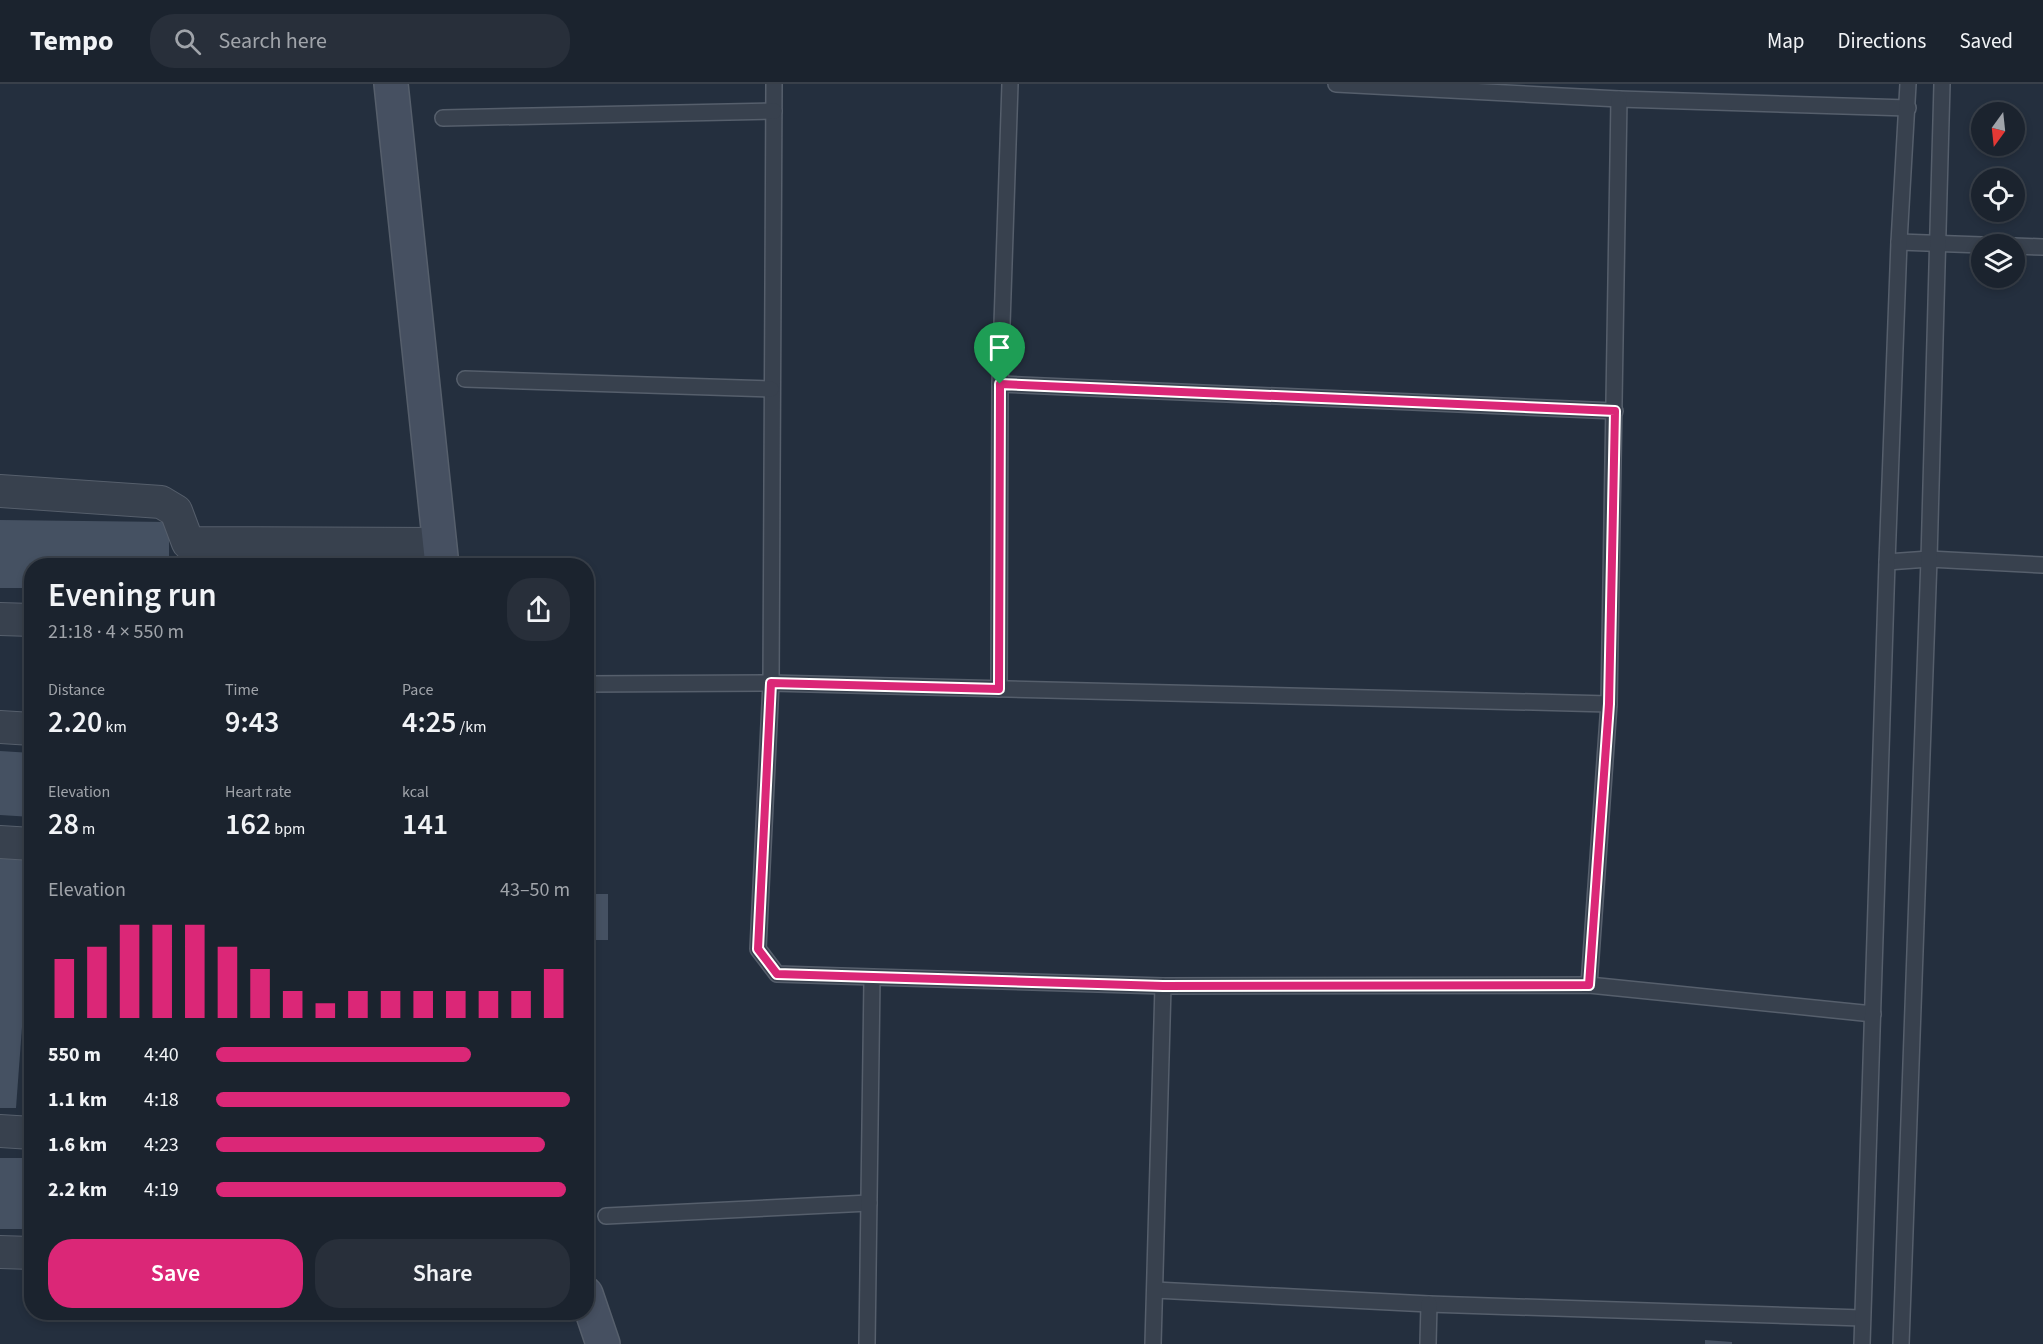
<!DOCTYPE html>
<meta charset="utf-8">
<style>
:root{--surface:#1b232e;--page:#282f3a;--text:#f1f3f6;--muted:#a0a4aa;--line:#39404a;--accent:#db2777}
body{margin:0;font-family:"Source Sans 3",sans-serif;background:var(--page);color:var(--text);height:100vh;display:flex;flex-direction:column;font-size:22px;white-space:nowrap}
*{box-sizing:border-box;margin:0}
p{font-size:20px;color:var(--muted)}
.icon{flex:none;width:33px;height:33px;fill:none;stroke:currentColor;stroke-width:2;stroke-linecap:round;stroke-linejoin:round}
.map{position:relative;flex:1;overflow:hidden}
.sheet{position:absolute;left:24px;top:474px;width:570px;height:762px;display:flex;flex-direction:column;background:var(--surface);border-radius:24px;box-shadow:0 3px 9px #0003,0 0 0 2px var(--line)}
.sheet>*{flex:none}
.needle{width:39px;rotate:195deg}
.controls{position:absolute;left:1971px;top:18px;display:grid;gap:12px}
.controls a{display:grid;place-items:center;width:54px;height:54px;border-radius:50%;background:var(--surface);box-shadow:0 3px 9px #0003,0 0 0 2px var(--line);font-size:30px}
.pin{position:absolute;display:grid;place-items:center;width:51px;height:51px;color:#fff;margin:-62px -26px;border-radius:50% 50% 50% 0;rotate:-45deg;box-shadow:0 0 6px #0007}
.pin .icon{rotate:45deg}
.round{display:grid;place-items:center;flex:none;width:63px;height:63px;border-radius:24px;background:var(--page)}
.summary{display:flex;align-items:center;justify-content:space-between;height:102px;padding:0 24px}
h1{font-size:33px;font-weight:600;line-height:45px}
.figures{display:grid;grid-template-columns:repeat(3,1fr);gap:9px;height:102px;padding:6px 24px}
.figures div{display:grid;align-content:center}
.figures b{font-size:30px;font-weight:600}
.figures small{font-size:16px;font-weight:400}
.figures p{font-size:16px}
.chart{height:168px;padding:12px 24px}
.chart p{display:flex;justify-content:space-between}
.chart svg{width:100%;height:108px;margin-top:6px;stroke:var(--accent);stroke-width:6}
.button{display:flex;gap:12px;margin-top:auto;padding:12px 24px}
.button a{flex:1;height:69px;border-radius:24px;background:var(--accent);color:#fff;font-size:24px;font-weight:600;line-height:69px;text-align:center}
.button a+a{background:var(--page);color:var(--text)}
ul{padding:0 24px;list-style:none;font-size:20px}
li{display:grid;grid-template-columns:96px 72px 1fr;align-items:center;height:45px}
li i{height:15px;border-radius:8px;background:var(--accent)}
header{display:flex;align-items:center;gap:36px;box-sizing:border-box;height:84px;padding:0 30px;background:var(--surface);border-bottom:2px solid var(--line)}
header strong{font-size:28px}
nav{display:flex;gap:33px;margin-inline-start:auto;font-size:21px}
.search{width:420px;height:54px;background:var(--page);display:flex;align-items:center;gap:15px;box-sizing:border-box;padding:0 21px;border-radius:24px;color:var(--muted);font-size:22px}
.map>svg:first-child{display:block}
.building{fill:#455162}
.lines{fill:none;stroke-linecap:round;stroke-linejoin:round}
.lane-casing{stroke:#565f6c;stroke-width:18}
.street-casing{stroke:#565f6c;stroke-width:34}
.secondary-casing{stroke:#565f6c;stroke-width:36}
.lane{stroke:#38414e;stroke-width:15}
.street{stroke:#38414e;stroke-width:32}
.secondary{stroke:#465061;stroke-width:33}
.route-casing{stroke:#fff;stroke-width:12}
.route{stroke:#db2777;stroke-width:8}
</style>
<header>
<strong>Tempo</strong>
<div class="search"><svg class="icon" aria-label="search" viewBox="0 0 24 24"><circle cx="10" cy="10" r="6"/><path d="M15 15l6 6"/></svg>Search here</div>
<nav><a>Map</a><a>Directions</a><a>Saved</a></nav>
</header>
<div class="map">
<svg width="2043" height="1260" viewBox="0 0 2043 1260">
<rect width="100%" height="100%" fill="#242f3e"/>
<g class="building">
<path d="M 0,436 L 169,438 L 169,482 L 32,482 L 32,504 L 0,504 Z"/>
<path d="M 0,667 L 32,669 L 32,733 L 0,731 Z"/>
<path d="M 0,771 L 32,773 L 32,808 L 16,1024 L 0,1024 Z"/>
<rect x="586" y="810" width="22" height="46"/>
<rect x="0" y="1074" width="32" height="71"/>
<path d="M 1705,1256 L 1732,1258 L 1732,1260 L 1705,1260 Z"/>
</g>
<g class="lines">
<defs>
<g id="lane">
<path d="M 774,0 L 771,599 L 758,865 L 777,890 L 1163,902 L 1589,901 L 1873,930"/>
<path d="M 1336,0 L 1619,15 L 1908,24"/>
<path d="M 443,34 L 774,27"/>
<path d="M 1899,158 L 1982,161"/>
<path d="M 2014,162 L 2043,163"/>
<path d="M 465,295 L 771,305"/>
<path d="M 1000,300 L 1615,327"/>
<path d="M 1887,478 L 1929,475 L 2043,481"/>
<path d="M 586,600 L 771,599 L 1609,620"/>
<path d="M 999,605 L 1000,300 L 1010,0"/>
<path d="M 1589,901 L 1609,620 L 1619,15"/>
<path d="M 606,1132 L 869,1119"/>
<path d="M 1155,1206 L 1429,1220 L 1862,1234"/>
<path d="M 867,1260 L 872,895"/>
<path d="M 1153,1260 L 1163,902"/>
<path d="M 1428,1260 L 1429,1220"/>
<path d="M 1862,1260 L 1887,478 L 1899,158 L 1908,0"/>
<path d="M 1901,1260 L 1929,475 L 1942,0"/>
</g>
<g id="street">
<path d="M 0,407 L 161,418 L 176,427 L 188,459 L 440,460"/>
<path d="M 0,535 L 32,536"/>
<path d="M 0,643 L 32,645"/>
<path d="M 0,758 L 32,760"/>
<path d="M 0,1047 L 32,1049"/>
<path d="M 0,1168 L 32,1169"/>
</g>
<g id="secondary">
<path d="M 391,0 L 442,482"/>
<path d="M 586,1210 L 603,1260"/>
</g>
</defs>
<use href="#lane" class="lane-casing"/>
<use href="#street" class="street-casing"/>
<use href="#secondary" class="secondary-casing"/>
<use href="#lane" class="lane"/>
<use href="#street" class="street"/>
<use href="#secondary" class="secondary"/>
</g>
<g class="lines">
<defs>
<path id="route" d="M 1000,300 L 1615,327 L 1609,620 L 1589,901 L 1163,902 L 777,890 L 758,865 L 771,599 L 999,605 Z"/>
</defs>
<use href="#route" class="route-casing"/>
<use href="#route" class="route"/>
</g>
</svg>
<div class="controls">
<a><svg class="needle" viewBox="-14 -14 28 28"><path d="M0-13l5 13h-10z" fill="#e53935"/><path d="M0 13l5-13h-10z" fill="#a0a4aa"/></svg></a>
<a><svg class="icon" aria-label="locate" viewBox="0 0 24 24"><circle cx="12" cy="12" r="6"/><path d="M12 2v4M12 18v4M2 12h4M18 12h4"/></svg></a>
<a><svg class="icon" aria-label="layers" viewBox="0 0 24 24"><path d="M12 4l9 5-9 5-9-5zM3 14l9 5 9-5"/></svg></a>
</div>
<div class="pin" style="left:1000px;top:300px;background:#1e9e55"><svg class="icon" aria-label="arrive" viewBox="0 0 24 24"><path d="M6 21V4h12l-3 4 3 4H6"/></svg></div>
<section class="sheet">
<div class="summary"><div><h1>Evening run</h1><p>21:18 · 4 × 550 m</p></div><a class="round"><svg class="icon" aria-label="share" viewBox="0 0 24 24"><path d="M12 15V3M7 8l5-5 5 5M5 13v7h14v-7"/></svg></a></div>
<div class="figures">
<div><p>Distance</p><b>2.20<small> km</small></b></div>
<div><p>Time</p><b>9:43</b></div>
<div><p>Pace</p><b>4:25<small> /km</small></b></div>
</div>
<div class="figures">
<div><p>Elevation</p><b>28<small> m</small></b></div>
<div><p>Heart rate</p><b>162<small> bpm</small></b></div>
<div><p>kcal</p><b>141</b></div>
</div>
<div class="chart"><p><span>Elevation</span>43–50 m</p>
<svg viewBox="0 0 160 44" preserveAspectRatio="none"><path d="M5 44V20M15 44V15M25 44V6M35 44V6M45 44V6M55 44V15M65 44V24M75 44V33M85 44V38M95 44V33M105 44V33M115 44V33M125 44V33M135 44V33M145 44V33M155 44V24"/></svg>
</div>
<ul>
<li><b>550 m</b>4:40<i style="width:72%"></i></li>
<li><b>1.1 km</b>4:18<i style="width:100%"></i></li>
<li><b>1.6 km</b>4:23<i style="width:93%"></i></li>
<li><b>2.2 km</b>4:19<i style="width:99%"></i></li>
</ul>
<div class="button"><a>Save</a><a>Share</a></div>
</section>
</div>
